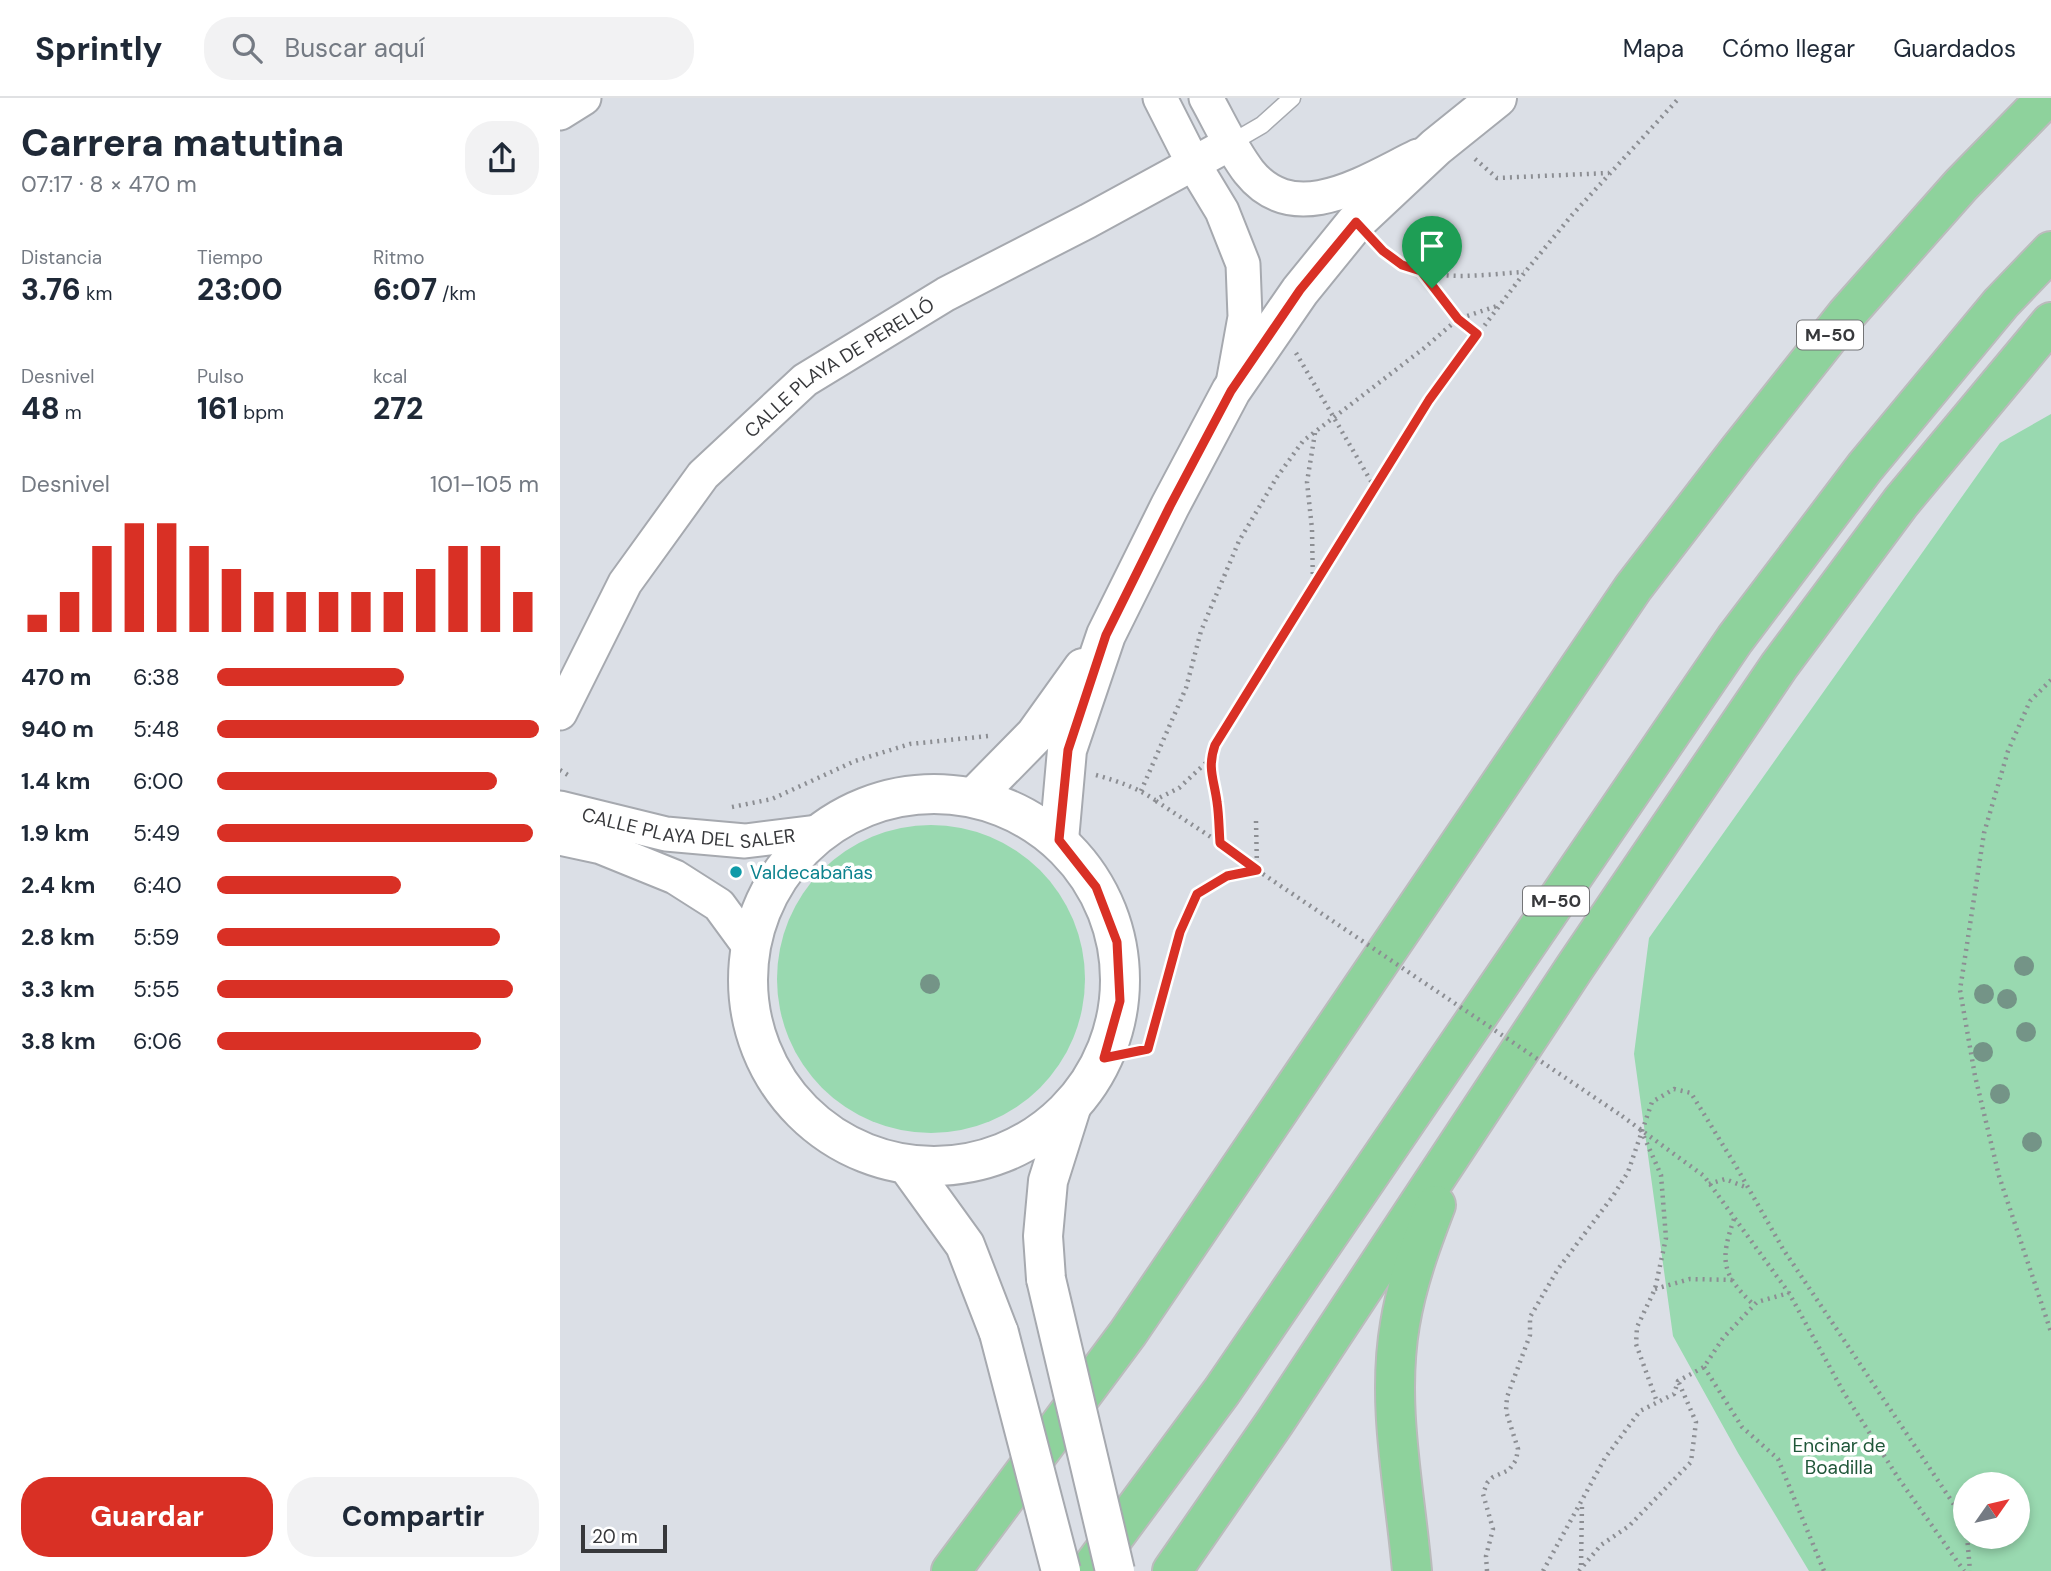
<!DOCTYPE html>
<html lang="es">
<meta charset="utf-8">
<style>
:root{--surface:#fff;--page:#f2f2f3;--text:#1f2937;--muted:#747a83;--line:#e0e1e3;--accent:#d93025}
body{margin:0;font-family:"DM Sans",sans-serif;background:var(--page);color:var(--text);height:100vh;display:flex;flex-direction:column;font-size:26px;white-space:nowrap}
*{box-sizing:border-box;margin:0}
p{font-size:23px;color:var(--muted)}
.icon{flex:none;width:38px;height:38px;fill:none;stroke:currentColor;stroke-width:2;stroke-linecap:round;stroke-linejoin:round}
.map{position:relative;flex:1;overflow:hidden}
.drawer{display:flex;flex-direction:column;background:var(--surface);width:560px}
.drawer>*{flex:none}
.needle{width:46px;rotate:56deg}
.controls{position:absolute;left:1393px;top:1374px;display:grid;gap:14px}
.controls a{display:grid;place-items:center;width:77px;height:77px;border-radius:50%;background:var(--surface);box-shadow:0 4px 10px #0003;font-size:35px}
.scale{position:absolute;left:21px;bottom:18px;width:86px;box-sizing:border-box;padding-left:7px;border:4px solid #37383b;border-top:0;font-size:19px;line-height:24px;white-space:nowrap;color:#37383b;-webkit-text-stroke:5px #fff;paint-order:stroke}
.pin{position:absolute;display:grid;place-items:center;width:60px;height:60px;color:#fff;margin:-72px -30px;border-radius:50% 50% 50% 0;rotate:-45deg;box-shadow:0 0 7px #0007}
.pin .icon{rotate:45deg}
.round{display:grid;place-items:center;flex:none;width:74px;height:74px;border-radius:28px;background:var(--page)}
.headline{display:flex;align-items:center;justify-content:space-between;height:119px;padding:0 21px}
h1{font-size:38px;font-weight:800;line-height:52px}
.metrics{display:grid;grid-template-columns:repeat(3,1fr);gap:10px;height:119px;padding:7px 21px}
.metrics div{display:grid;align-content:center}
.metrics b{font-size:30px;font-weight:800}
.metrics small{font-size:19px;font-weight:400}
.metrics p{font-size:19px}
.chart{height:196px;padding:14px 21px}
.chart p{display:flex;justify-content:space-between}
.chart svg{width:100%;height:126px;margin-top:7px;stroke:var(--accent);stroke-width:6}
.cta{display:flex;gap:14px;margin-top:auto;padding:14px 21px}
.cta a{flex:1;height:80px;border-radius:28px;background:var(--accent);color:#fff;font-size:28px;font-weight:800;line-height:80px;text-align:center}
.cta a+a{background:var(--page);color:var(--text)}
ul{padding:0 21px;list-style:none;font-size:23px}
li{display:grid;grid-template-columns:112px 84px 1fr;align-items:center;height:52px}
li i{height:18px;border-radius:9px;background:var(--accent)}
header{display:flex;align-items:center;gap:42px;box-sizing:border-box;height:98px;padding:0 35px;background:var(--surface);border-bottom:2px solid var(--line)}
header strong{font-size:33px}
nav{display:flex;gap:38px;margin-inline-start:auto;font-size:24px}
.search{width:490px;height:63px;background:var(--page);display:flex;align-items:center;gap:18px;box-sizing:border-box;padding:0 24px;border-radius:28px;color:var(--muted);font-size:26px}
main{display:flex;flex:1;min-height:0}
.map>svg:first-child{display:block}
.green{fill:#99d9b0;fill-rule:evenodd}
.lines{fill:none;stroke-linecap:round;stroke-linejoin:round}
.lane-casing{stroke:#a6a9af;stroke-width:19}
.street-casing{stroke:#a6a9af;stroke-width:37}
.secondary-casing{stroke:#a6a9af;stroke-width:42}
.highway-casing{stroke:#bbbbbc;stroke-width:42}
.path{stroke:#8c8e93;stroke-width:4.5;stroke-dasharray:2 5;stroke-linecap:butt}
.lane{stroke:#fff;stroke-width:16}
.street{stroke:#fff;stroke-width:33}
.secondary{stroke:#fff;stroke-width:38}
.highway{stroke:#8ed29c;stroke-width:38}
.secondary-bridge-casing{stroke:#a6a9af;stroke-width:42;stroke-linecap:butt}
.path-bridge{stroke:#8c8e93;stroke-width:4.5;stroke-dasharray:2 5;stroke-linecap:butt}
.secondary-bridge{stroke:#fff;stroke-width:38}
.tree{fill:#749487}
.route-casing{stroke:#fff;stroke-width:14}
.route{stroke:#d93025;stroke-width:9}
.culture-dot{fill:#0f9aa8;stroke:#fff;stroke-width:2.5}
.labels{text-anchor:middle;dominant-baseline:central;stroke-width:7;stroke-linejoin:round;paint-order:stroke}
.shield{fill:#fff;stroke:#737476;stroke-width:2}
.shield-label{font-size:18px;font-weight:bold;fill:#37383b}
.street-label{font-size:19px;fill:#37383b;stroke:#fff}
.culture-label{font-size:19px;fill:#0d838f;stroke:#fff;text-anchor:start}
.park-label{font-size:19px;fill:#205739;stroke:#fff}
</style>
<header>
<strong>Sprintly</strong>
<div class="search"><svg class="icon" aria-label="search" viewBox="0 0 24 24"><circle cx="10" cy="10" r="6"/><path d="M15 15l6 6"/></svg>Buscar aquí</div>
<nav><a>Mapa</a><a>Cómo llegar</a><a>Guardados</a></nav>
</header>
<main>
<section class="drawer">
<div class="headline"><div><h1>Carrera matutina</h1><p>07:17 · 8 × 470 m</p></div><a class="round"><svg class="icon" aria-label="share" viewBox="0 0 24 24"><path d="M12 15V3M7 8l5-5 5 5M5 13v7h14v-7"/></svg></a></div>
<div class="metrics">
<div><p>Distancia</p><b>3.76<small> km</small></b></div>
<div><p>Tiempo</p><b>23:00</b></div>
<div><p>Ritmo</p><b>6:07<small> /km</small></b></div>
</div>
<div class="metrics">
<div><p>Desnivel</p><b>48<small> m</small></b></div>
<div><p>Pulso</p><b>161<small> bpm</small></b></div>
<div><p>kcal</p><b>272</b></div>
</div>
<div class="chart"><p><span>Desnivel</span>101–105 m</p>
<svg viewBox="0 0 160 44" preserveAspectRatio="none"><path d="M5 44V38M15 44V30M25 44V14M35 44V6M45 44V6M55 44V14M65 44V22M75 44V30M85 44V30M95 44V30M105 44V30M115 44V30M125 44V22M135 44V14M145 44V14M155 44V30"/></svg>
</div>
<ul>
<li><b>470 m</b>6:38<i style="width:58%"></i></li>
<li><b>940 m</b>5:48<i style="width:100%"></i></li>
<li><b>1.4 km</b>6:00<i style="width:87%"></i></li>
<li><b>1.9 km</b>5:49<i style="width:98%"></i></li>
<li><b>2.4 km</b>6:40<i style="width:57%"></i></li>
<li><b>2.8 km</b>5:59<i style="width:88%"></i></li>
<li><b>3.3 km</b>5:55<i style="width:92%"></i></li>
<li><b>3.8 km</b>6:06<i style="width:82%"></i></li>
</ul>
<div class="cta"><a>Guardar</a><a>Compartir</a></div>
</section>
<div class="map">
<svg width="1491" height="1473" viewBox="0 0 1491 1473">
<rect width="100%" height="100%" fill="#dbdfe6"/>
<g class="green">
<path d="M 1491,316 L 1491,1473 L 1249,1473 L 1178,1355 L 1113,1238 L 1074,956 L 1089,840 L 1440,345 ZM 1405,1386 L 1458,1386 L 1458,1438 L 1405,1438 Z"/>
<circle cx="371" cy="881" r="154"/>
</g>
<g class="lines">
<defs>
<path id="lane" d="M 671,45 L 702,27 L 732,0"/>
<g id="street">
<path d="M 600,0 L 633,65 L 662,113 L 683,166 L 685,219 L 672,291"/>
<path d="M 646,0 C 660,25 672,52 689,74 C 735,132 808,82 858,58"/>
<path d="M 0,15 L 24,0"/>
<path id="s1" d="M 0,615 L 65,485 L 143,377 L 245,282 L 386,196 L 528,123 L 671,45"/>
<path id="s2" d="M 0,710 L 106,736 L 185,743 L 257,734"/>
<path d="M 0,740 L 41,749 L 115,779 L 159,807 L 189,848"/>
</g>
<g id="secondary">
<circle cx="374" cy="882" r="186"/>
<path d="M 414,699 L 475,637 L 523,570"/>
<path d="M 499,742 L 507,652 L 546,537 L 610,408 L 671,293 L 740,193 L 796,124 L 876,49 L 937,0"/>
<path d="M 348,1068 L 405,1147 L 439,1235"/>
<path d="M 486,1181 L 483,1138 L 488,1083 L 511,1010"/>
</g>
<g id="highway">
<path d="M 391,1473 L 568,1235 L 1073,490 L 1179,352 L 1286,217 L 1401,87 L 1486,0"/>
<path d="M 529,1473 L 662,1293 L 1175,541 L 1305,369 L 1441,205 L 1491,153"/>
<path d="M 612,1473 L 715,1324 L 1015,869 L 1219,568 L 1341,404 L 1491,224"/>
<path d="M 852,1473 C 845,1392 826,1307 840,1226 C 847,1184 861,1146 876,1107"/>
</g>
</defs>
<use href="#lane" class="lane-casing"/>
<use href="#street" class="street-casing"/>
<use href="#secondary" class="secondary-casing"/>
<use href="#highway" class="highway-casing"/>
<g class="path">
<path d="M 915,61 L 937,80 L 1049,75"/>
<path d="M 818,147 C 857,189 913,177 964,174"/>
<path d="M 862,175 L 898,221 L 917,236"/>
<path d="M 736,255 L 815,390"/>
<path d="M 753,490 L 752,431 L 747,384 L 755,335"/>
<path d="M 1491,582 L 1470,603 L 1448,653 L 1424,735 L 1400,892 L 1415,978 L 1439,1078 L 1491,1234"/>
<path d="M 0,672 L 11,679"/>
<path d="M 536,677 C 557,683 576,689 595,702 L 619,690 L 650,661"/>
<path d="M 581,693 L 626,590 L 641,533 L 679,443 L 717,379 L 743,343 L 863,251 L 898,221 L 940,207"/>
<path d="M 596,703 L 660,745"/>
<path d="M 172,709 L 212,701 L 295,663 L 350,646 L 428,638"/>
<path d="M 696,723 L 697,771"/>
<path d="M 697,772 L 660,745 C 659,731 659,717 657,704 C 653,681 647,670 655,647 L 868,302 L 965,174 L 1012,117 L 1119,0"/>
<path d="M 544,960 L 588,951 L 620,834 L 637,796 L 667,778 L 696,773"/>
<path d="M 1062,1018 L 1144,1078 L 1229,1195 L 1284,1295 L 1339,1381 L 1404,1473"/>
<path d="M 1081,1032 L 1101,1077 L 1106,1140 L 1095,1191 L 1077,1229 L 1076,1246 L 1097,1304"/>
<path d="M 1149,1086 L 1165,1081 L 1188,1090"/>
<path d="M 1174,1121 C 1160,1162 1161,1176 1194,1207"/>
<path d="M 1095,1191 L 1130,1181 L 1173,1182"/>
<path d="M 1144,1269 L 1182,1329 L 1218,1361 L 1264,1473"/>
<path d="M 1407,1438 L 1410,1473"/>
<path d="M 1021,1467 L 1022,1406"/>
<path d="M 927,1473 L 926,1458 L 933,1431 L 923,1396 L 927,1385 L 933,1379 L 949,1372 L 956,1362 L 958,1351 L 946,1313 L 947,1299 L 970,1237 L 970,1219 L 998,1171 L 1053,1098 L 1068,1074 L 1092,1004 L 1114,991 L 1131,995 L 1177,1070 L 1223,1151 L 1403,1420 L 1405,1430"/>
<path d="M 983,1473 L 1045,1360 L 1080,1313 L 1114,1296 L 1118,1283 L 1144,1269 L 1163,1240 L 1197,1204 L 1229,1195"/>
<path d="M 1019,1473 L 1041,1447 L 1069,1428 L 1131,1364 L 1136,1324 L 1119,1285"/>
</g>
<use href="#lane" class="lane"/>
<use href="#street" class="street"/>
<use href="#secondary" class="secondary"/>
<use href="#highway" class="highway"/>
<defs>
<g id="secondary-bridge">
<path d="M 486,1181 L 555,1473"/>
<path d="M 439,1235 L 501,1473"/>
</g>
</defs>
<use href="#secondary-bridge" class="secondary-bridge-casing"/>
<path class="path-bridge" d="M 697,772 L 1062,1018"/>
<use href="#secondary-bridge" class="secondary-bridge"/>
</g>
<g class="tree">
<circle cx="1464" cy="868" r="10"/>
<circle cx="370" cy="886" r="10"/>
<circle cx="1424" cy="896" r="10"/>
<circle cx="1447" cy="901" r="10"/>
<circle cx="1466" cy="934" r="10"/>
<circle cx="1423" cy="954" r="10"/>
<circle cx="1440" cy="996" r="10"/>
<circle cx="1472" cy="1044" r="10"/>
</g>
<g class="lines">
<defs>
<path id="route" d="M 796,124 L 823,153 L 842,167 L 861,173 L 898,221 L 917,236 L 869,302 L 655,647 C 647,670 654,681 657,704 C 659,717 659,731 660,745 L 697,772 L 667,778 L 637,796 L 620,834 L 588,951 L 544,960 L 560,903 L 557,844 L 536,789 L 499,742 L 508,652 L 546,537 L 610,408 L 671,293 L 740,192 Z"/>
</defs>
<use href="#route" class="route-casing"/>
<use href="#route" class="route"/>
</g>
<circle class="culture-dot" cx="176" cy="774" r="7"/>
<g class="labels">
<g class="shield">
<rect x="1237" y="222.5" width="66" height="29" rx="5"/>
<rect x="963" y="788.5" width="66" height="29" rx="5"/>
</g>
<g class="shield-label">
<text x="1270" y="237">M-50</text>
<text x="996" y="803">M-50</text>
</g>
<g class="street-label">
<text stroke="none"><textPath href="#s1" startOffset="453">CALLE PLAYA DE PERELLÓ</textPath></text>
<text stroke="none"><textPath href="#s2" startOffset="131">CALLE PLAYA DEL SALER</textPath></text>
</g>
<g class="culture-label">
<text x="190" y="774">Valdecabañas</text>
</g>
<g class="park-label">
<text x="1279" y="1347">Encinar de<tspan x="1279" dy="22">Boadilla</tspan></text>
</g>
</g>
</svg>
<div class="controls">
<a><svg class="needle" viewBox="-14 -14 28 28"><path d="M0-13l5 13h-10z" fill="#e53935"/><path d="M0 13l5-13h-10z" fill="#747a83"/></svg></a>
</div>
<div class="scale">20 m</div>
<div class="pin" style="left:872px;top:190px;background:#1e9e55"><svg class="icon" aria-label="arrive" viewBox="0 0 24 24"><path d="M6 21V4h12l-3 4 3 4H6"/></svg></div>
</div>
</main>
